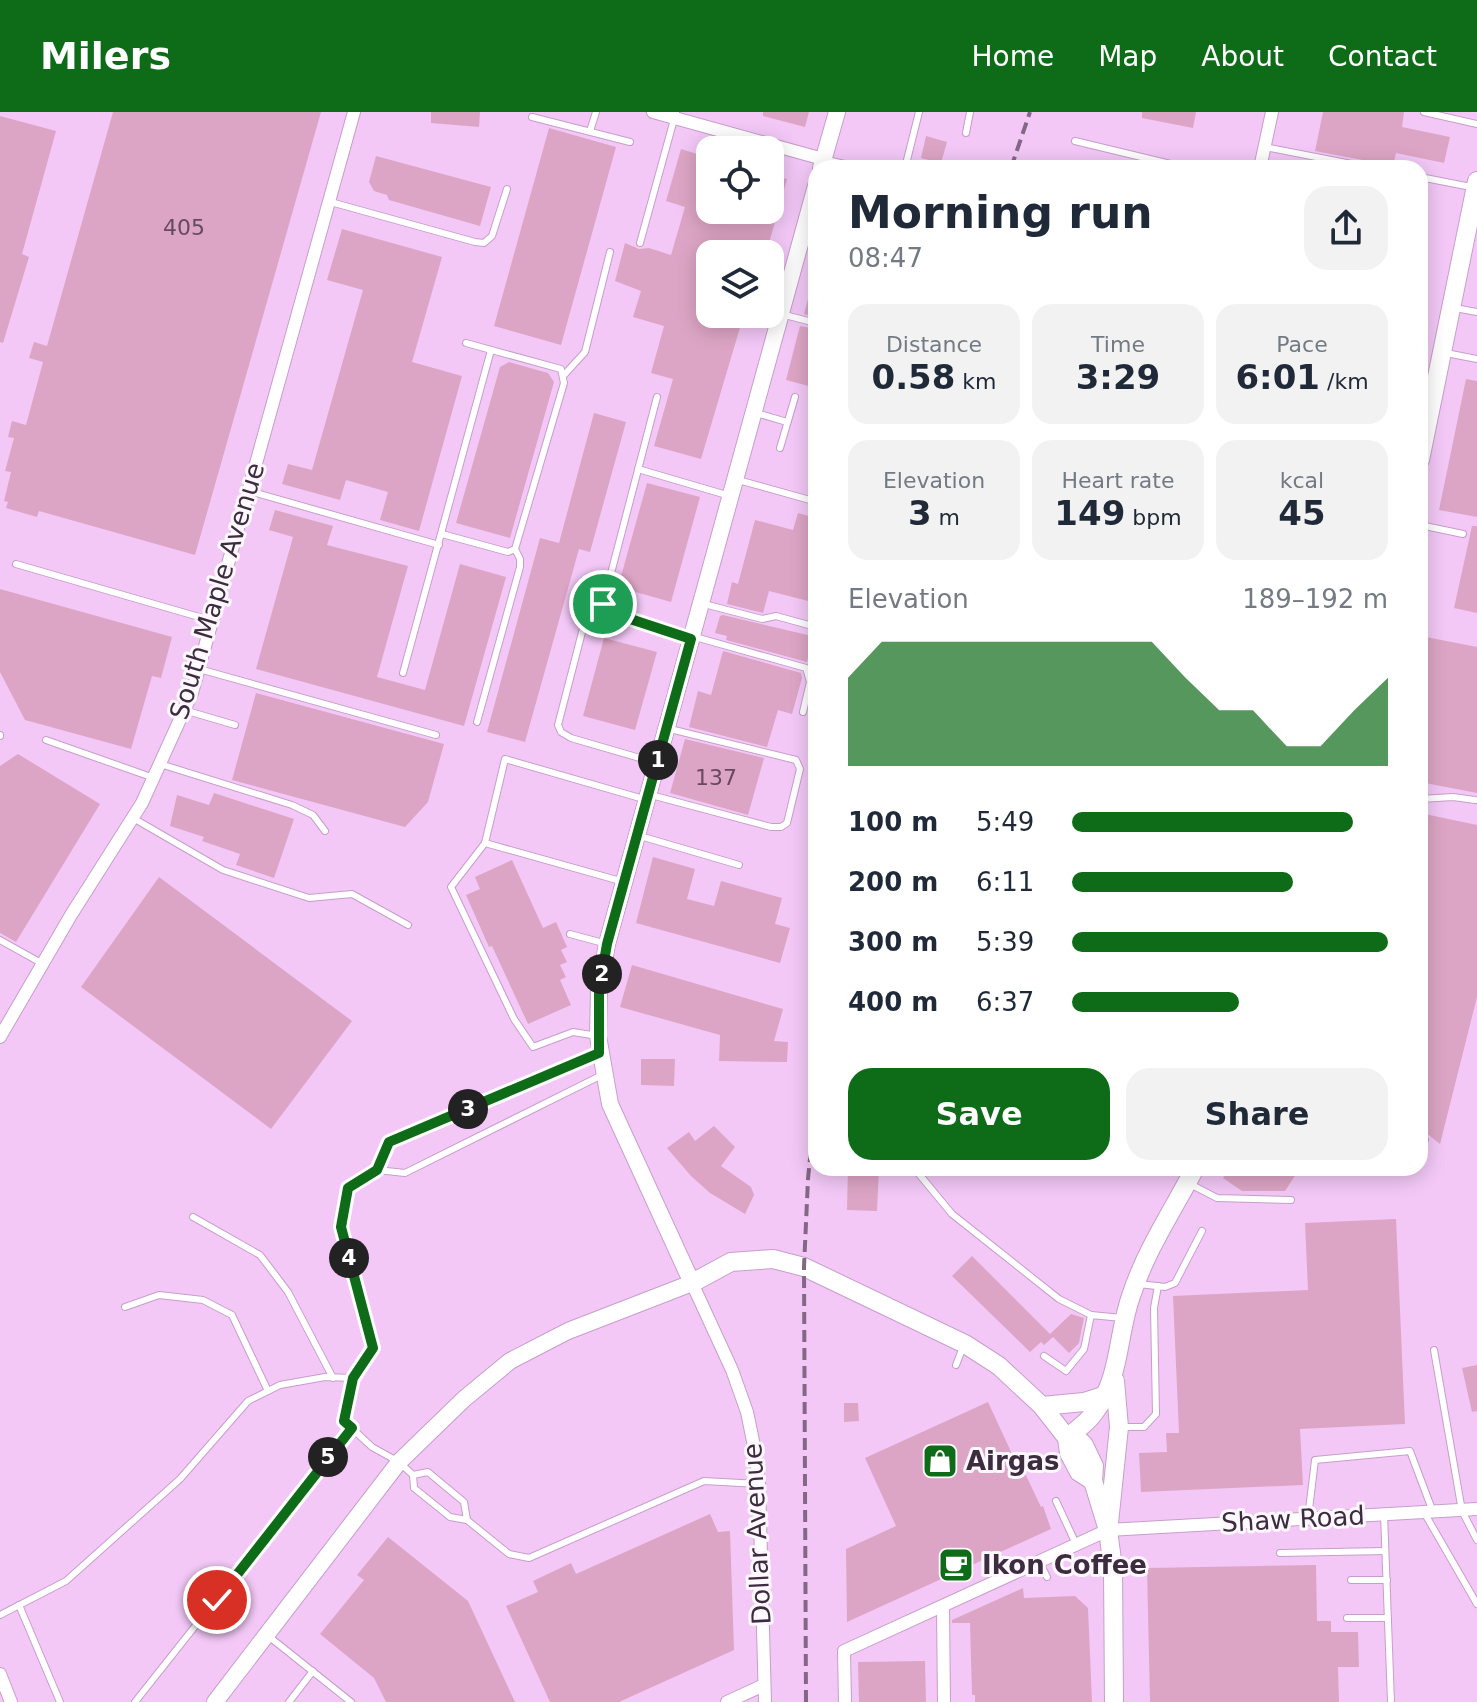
<!DOCTYPE html>
<meta charset="utf-8">
<style>
:root{--surface:#fff;--page:#f2f2f3;--text:#1f2937;--muted:#747a83;--accent:#0e6c18}
body{margin:0;font-family:"DejaVu Sans",sans-serif;background:var(--page);color:var(--text);height:100vh;display:flex;flex-direction:column;font-size:30px;white-space:nowrap}
*{box-sizing:border-box;margin:0}
p{font-size:26px;color:var(--muted)}
.icon{flex:none;width:44px;height:44px;fill:none;stroke:currentColor;stroke-width:2;stroke-linecap:round;stroke-linejoin:round}
.map{position:relative;flex:1;overflow:hidden}
.drawer{position:absolute;left:808px;top:48px;width:620px;height:1016px;display:flex;flex-direction:column;background:var(--surface);border-radius:24px;box-shadow:0 4px 20px #0003}
.drawer>*{flex:none}
.controls{position:absolute;left:696px;top:24px;display:grid;gap:16px}
.controls a{display:grid;place-items:center;width:88px;height:88px;border-radius:16px;background:var(--surface);box-shadow:0 4px 20px #0003;font-size:40px}
.pin{position:absolute;display:grid;place-items:center;width:68px;height:68px;color:#fff;margin:-34px;border:4px solid #fff;border-radius:50%;box-shadow:0 2px 8px #0007}
.km{position:absolute;width:40px;height:40px;margin:-20px;border-radius:50%;background:#222;color:#fff;font-size:22px;line-height:40px;text-align:center}
.round{display:grid;place-items:center;flex:none;width:84px;height:84px;border-radius:24px;background:var(--page)}
.summary{display:flex;align-items:center;justify-content:space-between;height:136px;padding:0 40px}
h1{font-size:44px;font-weight:700;line-height:60px}
.stats{display:grid;grid-template-columns:repeat(3,1fr);gap:12px;height:136px;padding:8px 40px}
.stats div{display:grid;align-content:center;border-radius:20px;background:var(--page);text-align:center}
.stats b{font-size:34px;font-weight:700}
.stats small{font-size:22px;font-weight:400}
.stats p{font-size:22px}
.chart{height:224px;padding:16px 40px}
.chart p{display:flex;justify-content:space-between}
.chart svg{width:100%;height:144px;margin-top:8px;fill:var(--accent);opacity:.7}
.button{display:flex;gap:16px;margin-top:auto;padding:16px 40px}
.button a{flex:1;height:92px;border-radius:24px;background:var(--accent);color:#fff;font-size:32px;font-weight:700;line-height:92px;text-align:center}
.button a+a{background:var(--page);color:var(--text)}
ul{padding:0 40px;list-style:none;font-size:26px}
li{display:grid;grid-template-columns:128px 96px 1fr;align-items:center;height:60px}
li i{height:20px;border-radius:10px;background:var(--accent)}
header{display:flex;align-items:center;gap:48px;box-sizing:border-box;height:112px;padding:0 40px;background:var(--accent);color:#fff}
header strong{font-size:38px}
nav{display:flex;gap:44px;margin-inline-start:auto;font-size:28px}
.map>svg:first-child{display:block}
.building{fill:#dda5c5}
.lines{fill:none;stroke-linecap:round;stroke-linejoin:round}
.service-casing{stroke:#c79ecb;stroke-width:8}
.minor-casing{stroke:#c79ecb;stroke-width:14}
.tertiary-casing{stroke:#c79ecb;stroke-width:18}
.secondary-casing{stroke:#c79ecb;stroke-width:20}
.service{stroke:#fff;stroke-width:6}
.minor{stroke:#fff;stroke-width:12}
.tertiary{stroke:#fff;stroke-width:16}
.secondary{stroke:#fff;stroke-width:18}
.rail{stroke:#836886;stroke-width:4;stroke-dasharray:12 6;stroke-linecap:butt}
.route-casing{stroke:#fff;stroke-width:16}
.route{stroke:#0e6c18;stroke-width:10}
.labels{text-anchor:middle;dominant-baseline:central;stroke-width:6;stroke-linejoin:round;paint-order:stroke}
.number-label{font-size:22px;fill:#654a60}
.street-label{font-size:26px;fill:#3d2c3f;stroke:#fdf8fd}
.poi-label{font-size:26px;font-weight:bold;fill:#3d2c3f;stroke:#fdf8fd;text-anchor:start}
</style>
<header>
<strong>Milers</strong>
<nav><a>Home</a><a>Map</a><a>About</a><a>Contact</a></nav>
</header>
<div class="map">
<svg width="1477" height="1590" viewBox="0 0 1477 1590">
<rect width="100%" height="100%" fill="#f3c8f7"/>
<g class="building">
<path d="M 113,0 L 321,0 L 195,443 L 39,399 L 37,405 L 6,396 L 8,390 L 4,389 L 11,360 L 5,359 L 14,326 L 8,325 L 12,309 L 26,313 L 43,250 L 29,246 L 34,230 L 47,234 Z"/>
<path d="M 431,0 L 480,0 L 479,15 L 431,11 Z"/>
<path d="M 763,0 L 809,0 L 805,15 L 763,4 Z"/>
<path d="M 1142,0 L 1196,0 L 1193,16 L 1142,6 Z"/>
<path d="M 1323,0 L 1404,0 L 1402,15 L 1450,25 L 1444,51 L 1396,41 L 1393,54 L 1379,52 L 1378,56 L 1373,50 L 1315,39 Z"/>
<path d="M 0,4 L 56,19 L 22,142 L 29,145 L 3,231 L 0,230 Z"/>
<path d="M 549,16 L 616,35 L 561,233 L 494,214 Z"/>
<path d="M 926,24 L 947,30 L 941,51 L 921,46 Z"/>
<path d="M 681,37 L 710,46 L 710,98 L 770,98 L 770,63 L 787,67 L 766,142 L 710,142 L 710,202 L 744,202 L 701,347 L 654,334 L 673,267 L 651,261 L 664,214 L 633,205 L 641,179 L 615,169 L 625,131 L 639,137 L 649,136 L 671,143 L 685,95 L 666,89 Z"/>
<path d="M 376,44 L 491,75 L 480,114 L 389,88 L 387,83 L 374,79 L 369,70 Z"/>
<path d="M 342,117 L 442,145 L 412,250 L 462,264 L 419,419 L 380,408 L 388,380 L 346,368 L 340,388 L 282,372 L 288,352 L 312,358 L 363,178 L 327,168 Z"/>
<path d="M 812,172 L 816,173 L 816,205 L 804,202 Z"/>
<path d="M 800,214 L 816,217 L 816,276 L 786,268 Z"/>
<path d="M 509,250 L 548,261 L 554,270 L 510,426 L 456,411 L 500,255 Z"/>
<path d="M 1466,267 L 1477,269 L 1477,405 L 1439,398 Z"/>
<path d="M 594,301 L 626,310 L 590,440 L 579,437 L 525,630 L 487,620 L 540,426 L 559,431 Z"/>
<path d="M 647,371 L 700,385 L 671,490 L 618,475 Z"/>
<path d="M 275,398 L 333,414 L 327,433 L 408,454 L 377,565 L 425,578 L 460,452 L 506,465 L 464,614 L 256,557 L 293,425 L 269,418 Z"/>
<path d="M 798,401 L 816,406 L 816,491 L 769,479 L 763,501 L 727,492 L 732,470 L 738,472 L 755,408 L 793,418 Z"/>
<path d="M 1472,414 L 1477,414 L 1477,501 L 1454,496 Z"/>
<path d="M 0,477 L 172,525 L 161,566 L 152,564 L 131,637 L 25,608 L 0,560 Z"/>
<path d="M 723,503 L 816,525 L 816,549 L 808,546 L 807,550 L 726,528 L 727,524 L 715,521 L 720,504 Z"/>
<path d="M 1426,525 L 1477,535 L 1477,681 L 1420,670 L 1420,533 L 1424,534 Z"/>
<path d="M 604,526 L 657,540 L 635,618 L 583,604 Z"/>
<path d="M 723,539 L 801,561 L 802,566 L 792,602 L 778,598 L 767,635 L 689,615 L 698,579 L 711,583 Z"/>
<path d="M 256,581 L 444,632 L 428,690 L 405,715 L 232,668 Z"/>
<path d="M 685,627 L 764,646 L 748,703 L 670,681 Z"/>
<path d="M 18,642 L 100,692 L 16,830 L 0,821 L 0,654 Z"/>
<path d="M 214,681 L 294,707 L 274,766 L 236,753 L 240,742 L 202,729 L 204,725 L 170,714 L 177,683 L 209,693 Z"/>
<path d="M 1420,701 L 1477,713 L 1477,885 L 1440,1032 L 1420,1016 L 1420,753 L 1425,731 L 1420,730 Z"/>
<path d="M 653,745 L 695,757 L 687,787 L 714,794 L 721,769 L 782,786 L 775,812 L 790,816 L 780,851 L 636,811 Z"/>
<path d="M 512,748 L 543,816 L 556,810 L 567,835 L 561,838 L 567,850 L 560,853 L 566,865 L 560,868 L 571,893 L 528,912 L 492,834 L 489,835 L 466,783 L 480,777 L 475,765 Z"/>
<path d="M 159,765 L 352,909 L 271,1017 L 81,875 Z"/>
<path d="M 632,853 L 783,897 L 774,929 L 788,930 L 787,950 L 719,949 L 720,923 L 620,895 Z"/>
<path d="M 641,947 L 675,947 L 674,974 L 641,973 Z"/>
<path d="M 714,1014 L 735,1035 L 721,1054 L 751,1075 L 754,1083 L 745,1102 L 710,1081 L 691,1064 L 667,1036 L 689,1020 L 695,1029 Z"/>
<path d="M 848,1056 L 879,1057 L 877,1099 L 847,1098 Z"/>
<path d="M 1230,1056 L 1300,1056 L 1285,1079 L 1242,1079 L 1223,1066 Z"/>
<path d="M 1396,1107 L 1405,1312 L 1300,1317 L 1303,1373 L 1141,1380 L 1139,1341 L 1167,1340 L 1166,1321 L 1179,1321 L 1173,1184 L 1308,1178 L 1305,1111 Z"/>
<path d="M 972,1144 L 1050,1222 L 1071,1202 L 1084,1206 L 1079,1231 L 1069,1241 L 1053,1225 L 1044,1233 L 1041,1230 L 1030,1240 L 952,1164 Z"/>
<path d="M 1477,1253 L 1477,1299 L 1472,1300 L 1462,1256 Z"/>
<path d="M 988,1290 L 1019,1357 L 1022,1355 L 1041,1395 L 1043,1394 L 1051,1417 L 847,1510 L 846,1437 L 896,1414 L 865,1346 Z"/>
<path d="M 844,1291 L 858,1291 L 859,1309 L 844,1310 Z"/>
<path d="M 710,1402 L 718,1420 L 730,1419 L 734,1538 L 619,1590 L 550,1590 L 506,1494 L 538,1480 L 533,1469 L 571,1451 L 576,1462 Z"/>
<path d="M 388,1425 L 468,1489 L 515,1590 L 386,1590 L 374,1566 L 320,1522 L 364,1468 L 357,1463 Z"/>
<path d="M 1316,1453 L 1317,1509 L 1331,1509 L 1331,1520 L 1358,1520 L 1359,1555 L 1338,1555 L 1339,1590 L 1150,1590 L 1147,1456 Z"/>
<path d="M 1023,1476 L 1024,1486 L 1075,1484 L 1088,1496 L 1092,1590 L 975,1590 L 975,1583 L 972,1583 L 970,1511 L 952,1511 L 952,1508 Z"/>
<path d="M 925,1549 L 926,1590 L 859,1590 L 858,1550 Z"/>
</g>
<g class="lines">
<defs>
<g id="service">
<path d="M 1424,0 L 1477,12"/>
<path d="M 532,5 L 630,30"/>
<path d="M 590,19 L 596,0"/>
<path d="M 966,21 L 970,0"/>
<path d="M 1075,29 L 1187,56"/>
<path d="M 1265,35 L 1372,56"/>
<path d="M 827,48 L 862,56"/>
<path d="M 905,56 L 919,0"/>
<path d="M 1420,65 L 1471,75"/>
<path d="M 327,89 L 475,130 L 484,131 L 492,124 L 507,77"/>
<path d="M 640,131 L 676,0"/>
<path d="M 1455,196 L 1477,200"/>
<path d="M 781,202 L 816,211"/>
<path d="M 1446,241 L 1477,247"/>
<path d="M 564,263 L 585,240 L 610,140"/>
<path d="M 657,285 L 603,492 L 609,500 L 689,526"/>
<path d="M 756,301 L 787,310"/>
<path d="M 780,336 L 795,285"/>
<path d="M 638,357 L 730,384"/>
<path d="M 738,368 L 810,388"/>
<path d="M 249,379 L 439,433"/>
<path d="M 1420,413 L 1463,422"/>
<path d="M 442,422 L 508,440 L 515,437 L 564,271 L 561,257 L 466,231"/>
<path d="M 16,452 L 213,509"/>
<path d="M 603,492 L 588,497 L 558,613 L 561,620 L 571,626 L 657,651"/>
<path d="M 704,492 L 762,507 L 776,504 L 816,515"/>
<path d="M 695,525 L 806,556 L 810,570 L 803,600"/>
<path d="M 199,557 L 436,623"/>
<path d="M 403,561 L 491,238"/>
<path d="M 184,598 L 235,613"/>
<path d="M 477,610 L 520,455 L 520,447 L 515,437"/>
<path d="M 0,623 L 0,624"/>
<path d="M 46,628 L 154,666"/>
<path d="M 160,652 L 292,693 L 313,703 L 325,719"/>
<path d="M 651,683 L 771,715 L 781,715 L 787,711 L 800,657 L 796,648 L 670,617"/>
<path d="M 1420,687 L 1453,685 L 1475,688"/>
<path d="M 133,706 L 223,758 L 309,786 L 352,782 L 408,813"/>
<path d="M 640,724 L 739,753"/>
<path d="M 485,731 L 624,770"/>
<path d="M 570,822 L 607,832"/>
<path d="M 0,828 L 43,852"/>
<path d="M 598,924 L 573,920 L 533,935 L 514,907 L 451,775 L 485,731 L 505,647 L 647,688"/>
<path d="M 1420,1025 L 1425,1028"/>
<path d="M 914,1056 L 952,1102 L 1059,1187 L 1091,1203"/>
<path d="M 377,1058 L 405,1061 L 602,963"/>
<path d="M 1190,1072 L 1217,1086 L 1291,1088"/>
<path d="M 193,1105 L 260,1143 L 288,1180 L 333,1266"/>
<path d="M 1139,1172 L 1165,1175 L 1175,1171 L 1202,1119"/>
<path d="M 125,1195 L 159,1183 L 203,1188 L 232,1203 L 268,1279"/>
<path d="M 1434,1238 L 1462,1399 L 1477,1428"/>
<path d="M 1044,1244 L 1066,1259 L 1084,1237 L 1091,1203 L 1122,1206"/>
<path d="M 956,1253 L 963,1235"/>
<path d="M 1121,1315 L 1144,1315 L 1156,1302 L 1154,1196 L 1158,1174"/>
<path d="M 413,1363 L 428,1360 L 464,1390 L 467,1408 L 450,1405 L 414,1376 L 413,1363 L 399,1350 L 372,1335 L 344,1309 L 353,1266 L 373,1236 L 341,1115 L 348,1076 L 377,1058 L 389,1030 L 599,941"/>
<path d="M 1056,1389 L 1076,1432"/>
<path d="M 1384,1402 L 1391,1590"/>
<path d="M 1425,1402 L 1477,1492"/>
<path d="M 1308,1406 L 1315,1348 L 1410,1339 L 1433,1400"/>
<path d="M 467,1408 L 509,1442 L 529,1446 L 704,1369 L 759,1372"/>
<path d="M 1280,1441 L 1385,1439"/>
<path d="M 1039,1449 L 1047,1465"/>
<path d="M 1351,1468 L 1387,1468"/>
<path d="M 19,1493 L 60,1590"/>
<path d="M 0,1503 L 66,1469 L 180,1367 L 248,1289 L 280,1273 L 325,1265 L 353,1266"/>
<path d="M 1347,1506 L 1388,1506"/>
<path d="M 267,1523 L 351,1590"/>
<path d="M 135,1590 L 352,1316"/>
<path d="M 289,1590 L 313,1559"/>
</g>
<g id="minor">
<path d="M 653,0 L 823,47"/>
<path d="M 1260,56 L 1272,0"/>
<path d="M 0,925 L 71,803 L 142,691 L 192,581 L 354,0"/>
<path d="M 692,1171 L 732,1258 L 747,1300 L 753,1329 L 759,1372 L 765,1590"/>
<path d="M 943,1495 L 944,1590"/>
<path d="M 0,1562 L 11,1590"/>
<path d="M 727,1590 L 764,1573"/>
<path d="M 845,1590 L 844,1539 L 1108,1418 L 1477,1397"/>
</g>
<g id="tertiary">
<path d="M 821,56 L 837,0"/>
<path d="M 215,1590 L 399,1350 L 464,1287 L 510,1249 L 568,1219 L 692,1171 L 610,992 L 598,924 L 599,878 L 607,832 L 816,74"/>
</g>
<g id="secondary">
<path d="M 1420,348 L 1477,69"/>
<path d="M 692,1171 L 731,1150 L 773,1147 L 804,1155 L 965,1232 L 999,1254 L 1042,1294 L 1067,1326 L 1069,1341 L 1079,1360 L 1093,1369"/>
<path d="M 1042,1294 L 1084,1290 L 1106,1283"/>
<path d="M 1067,1326 C 1076,1318 1087,1311 1094,1301 C 1121,1266 1117,1223 1131,1184 C 1146,1138 1173,1098 1195,1056"/>
<path d="M 1067,1326 L 1079,1328 L 1084,1333 L 1094,1354 L 1093,1369 L 1108,1418 L 1113,1456 L 1114,1590"/>
<path d="M 1109,1411 L 1119,1315 L 1115,1269"/>
</g>
</defs>
<use href="#service" class="service-casing"/>
<use href="#minor" class="minor-casing"/>
<use href="#tertiary" class="tertiary-casing"/>
<use href="#secondary" class="secondary-casing"/>
<use href="#service" class="service"/>
<use href="#minor" class="minor"/>
<use href="#tertiary" class="tertiary"/>
<use href="#secondary" class="secondary"/>
<g class="rail">
<path d="M 1011,56 L 1030,0"/>
<path d="M 806,1590 L 804,1155 L 808,1067 L 816,986"/>
</g>
</g>
<g class="lines">
<defs>
<path id="route" d="M 217,1488 L 352,1316 L 344,1309 L 353,1266 L 373,1236 L 341,1115 L 348,1076 L 377,1058 L 389,1030 L 599,941 L 599,878 L 607,832 L 691,527 L 609,500 L 603,492"/>
</defs>
<use href="#route" class="route-casing"/>
<use href="#route" class="route"/>
</g>
<defs>
<symbol id="shop-square" viewBox="-11 -11 22 22"><rect x="-9" y="-9" width="18" height="18" rx="4" fill="#0e6c18" stroke="#fdf8fd"/><path d="M-5-2.5h2.3a2.7 3.5 0 0 1 5.4 0H5L5.5 6h-11ZM-1.5-2.5h3a1.5 2.3 0 0 0-3 0Z" fill="#fff"/></symbol>
<symbol id="cafe-square" viewBox="-11 -11 22 22"><rect x="-9" y="-9" width="18" height="18" rx="4" fill="#0e6c18" stroke="#fdf8fd"/><path d="M-5.5-4.5H6V0H3Q3 3.5 0 3.5H-2.5Q-5.5 3.5-5.5 0ZM3-3.2v2h1.7v-2ZM-6 4.5H4V6H-6Z" fill="#fff"/></symbol>
</defs>
<g fill-rule="evenodd">
<use href="#shop-square" x="920" y="1329" width="40" height="40"/>
<use href="#cafe-square" x="936" y="1433" width="40" height="40"/>
</g>
<g class="labels">
<g class="number-label">
<text x="184" y="115">405</text>
<text x="716" y="665">137</text>
</g>
<g class="street-label">
<text transform="translate(217 479) rotate(-73)">South Maple Avenue</text>
<text transform="translate(1293 1407) rotate(-3)">Shaw Road</text>
<text transform="translate(757 1422) rotate(-93)">Dollar Avenue</text>
</g>
<g class="poi-label">
<text x="966" y="1349">Airgas</text>
<text x="982" y="1453">Ikon Coffee</text>
</g>
</g>
</svg>
<div class="controls">
<a><svg class="icon" aria-label="locate" viewBox="0 0 24 24"><circle cx="12" cy="12" r="6"/><path d="M12 2v4M12 18v4M2 12h4M18 12h4"/></svg></a>
<a><svg class="icon" aria-label="layers" viewBox="0 0 24 24"><path d="M12 4l9 5-9 5-9-5zM3 14l9 5 9-5"/></svg></a>
</div>
<div class="pin" style="left:603px;top:492px;background:#1e9e55"><svg class="icon" aria-label="arrive" viewBox="0 0 24 24"><path d="M6 21V4h12l-3 4 3 4H6"/></svg></div>
<div class="pin" style="left:217px;top:1488px;background:#d93025"><svg class="icon" aria-label="check" viewBox="0 0 24 24"><path d="M5 12l5 5 9-10"/></svg></div>
<b class="km" style="left:658px;top:648px">1</b>
<b class="km" style="left:602px;top:862px">2</b>
<b class="km" style="left:468px;top:997px">3</b>
<b class="km" style="left:349px;top:1146px">4</b>
<b class="km" style="left:328px;top:1345px">5</b>
<section class="drawer">
<div class="summary"><div><h1>Morning run</h1><p>08:47</p></div><a class="round"><svg class="icon" aria-label="share" viewBox="0 0 24 24"><path d="M12 15V3M7 8l5-5 5 5M5 13v7h14v-7"/></svg></a></div>
<div class="stats">
<div><p>Distance</p><b>0.58<small> km</small></b></div>
<div><p>Time</p><b>3:29</b></div>
<div><p>Pace</p><b>6:01<small> /km</small></b></div>
</div>
<div class="stats">
<div><p>Elevation</p><b>3<small> m</small></b></div>
<div><p>Heart rate</p><b>149<small> bpm</small></b></div>
<div><p>kcal</p><b>45</b></div>
</div>
<div class="chart"><p><span>Elevation</span>189–192 m</p>
<svg viewBox="0 0 160 44" preserveAspectRatio="none"><path d="M0 44V17L10 6L20 6L30 6L40 6L50 6L60 6L70 6L80 6L90 6L100 17L110 27L120 27L130 38L140 38L150 27L160 17V44z"/></svg>
</div>
<ul>
<li><b>100 m</b>5:49<i style="width:89%"></i></li>
<li><b>200 m</b>6:11<i style="width:70%"></i></li>
<li><b>300 m</b>5:39<i style="width:100%"></i></li>
<li><b>400 m</b>6:37<i style="width:53%"></i></li>
</ul>
<div class="button"><a>Save</a><a>Share</a></div>
</section>
</div>
